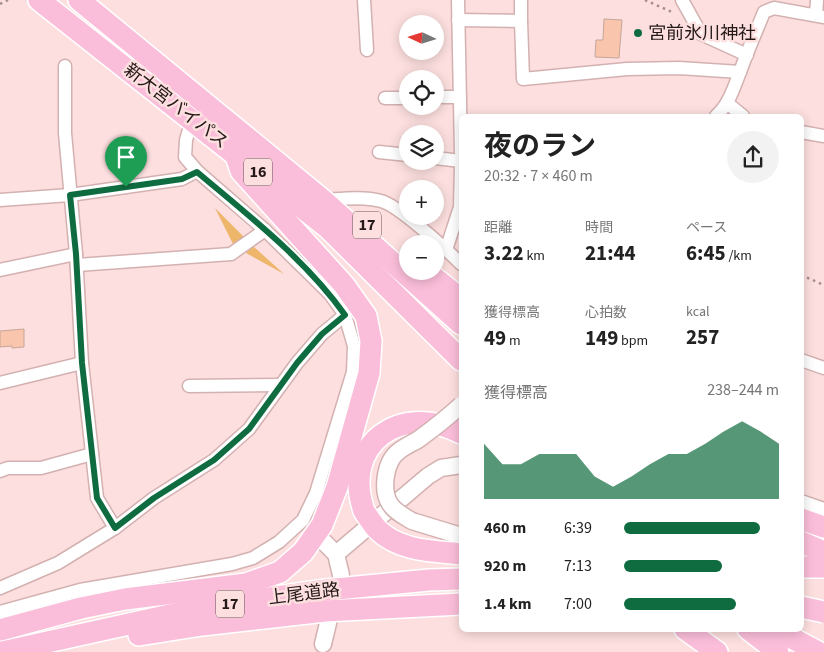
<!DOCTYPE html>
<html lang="ja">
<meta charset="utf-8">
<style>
:root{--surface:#fff;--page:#f2f2f2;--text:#222;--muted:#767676;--accent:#0f6c40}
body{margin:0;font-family:"Source Sans 3","Noto Sans JP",sans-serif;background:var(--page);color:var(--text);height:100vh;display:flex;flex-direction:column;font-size:19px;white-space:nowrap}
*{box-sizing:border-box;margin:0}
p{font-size:16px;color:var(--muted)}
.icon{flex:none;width:28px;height:28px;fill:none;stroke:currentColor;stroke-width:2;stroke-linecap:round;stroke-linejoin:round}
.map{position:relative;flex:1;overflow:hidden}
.panel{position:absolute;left:459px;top:114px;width:345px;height:518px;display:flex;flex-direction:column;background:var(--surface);border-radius:8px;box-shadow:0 2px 12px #0003}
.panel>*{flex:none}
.needle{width:32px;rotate:274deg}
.fabs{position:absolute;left:399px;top:15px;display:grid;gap:10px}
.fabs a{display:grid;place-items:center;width:45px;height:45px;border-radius:50%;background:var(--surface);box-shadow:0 2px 12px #0003;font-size:25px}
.pin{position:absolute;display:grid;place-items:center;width:42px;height:42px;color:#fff;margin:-51px -21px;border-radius:50% 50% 50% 0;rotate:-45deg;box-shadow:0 0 5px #0007}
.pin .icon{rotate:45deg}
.round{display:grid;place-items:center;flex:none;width:52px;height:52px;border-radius:26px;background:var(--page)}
.head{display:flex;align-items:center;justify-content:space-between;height:85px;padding:0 25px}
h1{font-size:28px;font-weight:700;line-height:38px}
.figures{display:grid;grid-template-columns:repeat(3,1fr);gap:8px;height:85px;padding:5px 25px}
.figures div{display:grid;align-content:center}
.figures b{font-size:21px;font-weight:700}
.figures small{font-size:14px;font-weight:400}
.figures p{font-size:14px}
.chart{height:140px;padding:10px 25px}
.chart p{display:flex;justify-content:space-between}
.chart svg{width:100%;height:90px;margin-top:5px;fill:var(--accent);opacity:.7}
ul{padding:0 25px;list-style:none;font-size:16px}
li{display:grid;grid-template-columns:80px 60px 1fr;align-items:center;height:38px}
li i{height:12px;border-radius:6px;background:var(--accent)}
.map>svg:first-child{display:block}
.green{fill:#edb66b}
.building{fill:#fac5ad;stroke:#c5a698}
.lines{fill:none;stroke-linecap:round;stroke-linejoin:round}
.minor-casing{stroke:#d4b1b1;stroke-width:15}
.tertiary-casing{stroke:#d4b1b1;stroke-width:19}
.trunk-casing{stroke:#fff;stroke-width:24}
.path{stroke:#a68f8f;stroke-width:2.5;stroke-dasharray:2.5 4;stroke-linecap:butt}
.minor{stroke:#fff;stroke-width:12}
.tertiary{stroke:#fff;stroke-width:16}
.trunk{stroke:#fbbeda;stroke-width:21}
.tertiary-bridge-casing{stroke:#d4b1b1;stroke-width:19;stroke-linecap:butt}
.trunk-bridge-casing{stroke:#fff;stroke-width:24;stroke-linecap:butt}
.tertiary-bridge{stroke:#fff;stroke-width:16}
.trunk-bridge{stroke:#fbbeda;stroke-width:21}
.route-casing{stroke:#fff;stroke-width:10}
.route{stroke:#0f6c40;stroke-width:6}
.poi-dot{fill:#0f6c40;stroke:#fddfdf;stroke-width:2}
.labels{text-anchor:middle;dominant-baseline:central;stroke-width:5;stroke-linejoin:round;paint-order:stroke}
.shield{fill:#fddfdf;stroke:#655454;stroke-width:1}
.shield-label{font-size:16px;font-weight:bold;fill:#241818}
.poi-label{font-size:18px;fill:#241818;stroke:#fddfdf;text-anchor:start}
.street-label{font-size:18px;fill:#241818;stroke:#fddfdf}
</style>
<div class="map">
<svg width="824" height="652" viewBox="0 0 824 652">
<rect width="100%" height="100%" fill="#fddfdf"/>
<g class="green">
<path d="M 215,208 L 245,238 L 234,246 Z"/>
<path d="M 253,246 L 284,274 L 246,253 Z"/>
</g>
<g class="building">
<path d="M 604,19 L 622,20 L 619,58 L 595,57 L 596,40 L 603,40 Z"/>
<path d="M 24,329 L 24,347 L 12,348 L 12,346 L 0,347 L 0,331 Z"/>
</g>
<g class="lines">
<defs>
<g id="minor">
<path d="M 364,0 L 367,50"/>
<path d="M 458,0 L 461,153"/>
<path d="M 521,0 L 521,21"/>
<path d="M 682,0 L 701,34 L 747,55"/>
<path d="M 816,15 L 817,0"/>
<path d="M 458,20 L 521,21 L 523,79 L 627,69 L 679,68 L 740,72"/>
<path d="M 65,66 L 65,133 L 76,254 L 82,363 L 97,498 L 115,528"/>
<path d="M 435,97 L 460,97"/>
<path d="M 385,98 L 408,98"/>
<path d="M 727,103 L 743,116"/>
<path d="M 716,116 C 729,105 734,87 740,72 C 747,52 756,32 764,12 L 774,8 L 824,17"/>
<path d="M 801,132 L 824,136"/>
<path d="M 379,152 L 408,155"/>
<path d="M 435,158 L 461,161"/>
<path d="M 0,200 L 70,195 L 182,179 L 197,171"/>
<path d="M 323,200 C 341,199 363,196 381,201 C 398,205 447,250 461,264"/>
<path d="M 446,250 L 460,207 L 461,167"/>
<path d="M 77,265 L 231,254 L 265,230"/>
<path d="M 0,270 L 76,254"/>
<path d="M 801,360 L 824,368"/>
<path d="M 0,383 L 82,363"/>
<path d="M 189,386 L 281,385"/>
<path d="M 0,471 L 8,468 L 41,468 L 92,454"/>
<path d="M 801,501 L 824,509"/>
<path d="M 0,588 L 58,563 L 115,528 L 154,498 L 214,460 L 249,429 L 297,363 L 322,334 L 345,315"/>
<path d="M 0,612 L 80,590 L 232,564 L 253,558 L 279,542 L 303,520 L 316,493 L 353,372 L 354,346 L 345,315 L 330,294 L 265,230 L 197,171 L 185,157 L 186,140 L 192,120"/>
</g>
<g id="tertiary">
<path d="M 412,521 L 461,536"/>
<path d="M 320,538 L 336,554 L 341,575"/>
<path d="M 336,554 L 428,476 L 441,468 L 461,465"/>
<path d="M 323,644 L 329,619"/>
</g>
<g id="trunk">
<path d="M 39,0 L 328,228 L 461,360"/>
<path d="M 79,0 L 323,200 L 461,324"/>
<path d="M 426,271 L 461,299"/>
<path d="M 364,511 C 341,443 401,402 461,433"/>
<path d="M 801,519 L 824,527"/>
<path d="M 801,542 L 824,552"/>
<path d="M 801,567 L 824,567"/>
<path d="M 685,629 L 717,652"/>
<path d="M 748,629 L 778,652"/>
<path d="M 775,629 L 818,652"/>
<path d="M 0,630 L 81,608 L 125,599 L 246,584 L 280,572 L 303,552 L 322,525 L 337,487 L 369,373 L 371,341 L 366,316 L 344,285 L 241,171 L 235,153"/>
<path d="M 139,635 L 202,625 L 325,611 L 461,604"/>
<path d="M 2,652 L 206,607 L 326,590 L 429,580 L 461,579"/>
</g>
</defs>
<use href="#minor" class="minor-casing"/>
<use href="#tertiary" class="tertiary-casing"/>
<use href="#trunk" class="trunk-casing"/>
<g class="path">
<path d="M 645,0 L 674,13"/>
<path d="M 0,4 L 8,0"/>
<path d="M 801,275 L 824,285"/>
</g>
<use href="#minor" class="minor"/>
<use href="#tertiary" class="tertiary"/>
<use href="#trunk" class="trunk"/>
<defs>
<path id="tertiary-bridge" d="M 412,521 C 404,516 395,512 390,504 C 381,490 385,461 399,451 C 405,446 413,443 419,439 C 434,428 448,417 461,405"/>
<g id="trunk-bridge">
<path d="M 364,511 C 368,517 373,525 378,530 C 399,551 434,551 461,554"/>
<path d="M 801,607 L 824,612"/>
</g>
</defs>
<use href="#tertiary-bridge" class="tertiary-bridge-casing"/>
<use href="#trunk-bridge" class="trunk-bridge-casing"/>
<use href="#tertiary-bridge" class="tertiary-bridge"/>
<use href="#trunk-bridge" class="trunk-bridge"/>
</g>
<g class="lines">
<defs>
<path id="route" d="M 197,172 C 248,215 306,260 345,315 L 322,334 L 297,363 L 249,429 L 214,460 L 154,498 L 115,528 L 97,498 L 82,363 L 76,254 L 70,195 L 182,179 Z"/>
</defs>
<use href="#route" class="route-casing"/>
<use href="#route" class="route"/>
</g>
<circle class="poi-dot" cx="638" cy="33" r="5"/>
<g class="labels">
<g class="shield">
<rect x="244" y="158.5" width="28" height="27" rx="4"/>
<rect x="353" y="211.5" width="28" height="27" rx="4"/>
<rect x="216" y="590.5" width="28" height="27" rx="4"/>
</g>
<g class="shield-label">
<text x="258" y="172">16</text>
<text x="367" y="225">17</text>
<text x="230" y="604">17</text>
</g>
<g class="poi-label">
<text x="648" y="33">宮前氷川神社</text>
</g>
<g class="street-label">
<text transform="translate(176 106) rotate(38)">新大宮バイパス</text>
<text transform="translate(304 594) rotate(-7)">上尾道路</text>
</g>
</g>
</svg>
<div class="fabs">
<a><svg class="needle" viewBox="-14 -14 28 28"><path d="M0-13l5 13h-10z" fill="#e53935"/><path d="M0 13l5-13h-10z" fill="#767676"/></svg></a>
<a><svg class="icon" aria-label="locate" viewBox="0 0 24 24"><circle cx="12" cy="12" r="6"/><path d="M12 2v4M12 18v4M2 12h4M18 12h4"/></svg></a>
<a><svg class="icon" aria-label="layers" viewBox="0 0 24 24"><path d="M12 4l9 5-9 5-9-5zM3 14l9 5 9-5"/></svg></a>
<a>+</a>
<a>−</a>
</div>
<div class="pin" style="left:126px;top:187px;background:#1e9e55"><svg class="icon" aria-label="arrive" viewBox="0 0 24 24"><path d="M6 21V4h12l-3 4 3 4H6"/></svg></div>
<section class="panel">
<div class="head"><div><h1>夜のラン</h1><p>20:32 · 7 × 460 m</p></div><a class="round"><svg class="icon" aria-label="share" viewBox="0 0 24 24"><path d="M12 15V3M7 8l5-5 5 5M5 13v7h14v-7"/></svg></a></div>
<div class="figures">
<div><p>距離</p><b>3.22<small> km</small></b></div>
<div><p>時間</p><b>21:44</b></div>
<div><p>ペース</p><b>6:45<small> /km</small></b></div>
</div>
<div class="figures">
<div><p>獲得標高</p><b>49<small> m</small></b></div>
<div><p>心拍数</p><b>149<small> bpm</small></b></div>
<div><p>kcal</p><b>257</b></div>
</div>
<div class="chart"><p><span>獲得標高</span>238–244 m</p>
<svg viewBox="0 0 160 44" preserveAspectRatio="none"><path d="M0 44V17L10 27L20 27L30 22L40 22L50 22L60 33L70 38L80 33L90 27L100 22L110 22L120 17L130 11L140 6L150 11L160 17V44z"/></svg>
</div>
<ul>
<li><b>460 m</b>6:39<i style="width:88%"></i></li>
<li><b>920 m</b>7:13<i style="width:63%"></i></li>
<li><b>1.4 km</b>7:00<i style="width:72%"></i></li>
</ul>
</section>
</div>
